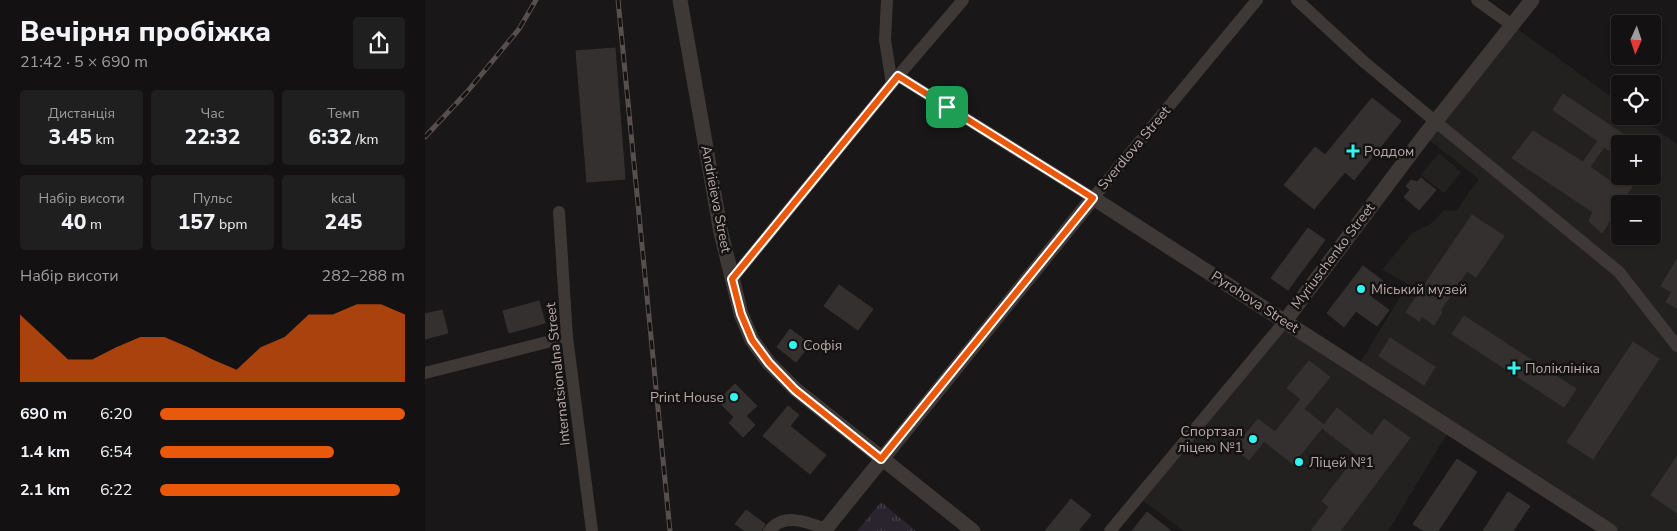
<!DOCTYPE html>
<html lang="uk">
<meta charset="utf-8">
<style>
:root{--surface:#131111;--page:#201f1f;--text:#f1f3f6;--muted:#9d9d9f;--line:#323131;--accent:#ea580c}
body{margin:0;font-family:"Nunito Sans",sans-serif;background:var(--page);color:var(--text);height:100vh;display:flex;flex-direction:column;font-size:19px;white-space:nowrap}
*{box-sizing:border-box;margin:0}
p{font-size:16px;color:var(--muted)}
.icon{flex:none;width:28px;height:28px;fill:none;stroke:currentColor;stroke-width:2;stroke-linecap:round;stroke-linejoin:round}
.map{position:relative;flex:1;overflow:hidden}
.details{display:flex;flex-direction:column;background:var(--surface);width:425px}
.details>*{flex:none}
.needle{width:32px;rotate:183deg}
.controls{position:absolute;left:1186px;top:15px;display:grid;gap:10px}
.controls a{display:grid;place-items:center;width:50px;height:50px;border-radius:5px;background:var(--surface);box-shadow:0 1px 4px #0004,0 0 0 1px var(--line);font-size:25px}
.pin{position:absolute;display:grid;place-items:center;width:42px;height:42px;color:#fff;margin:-21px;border-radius:10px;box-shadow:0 2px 8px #0006}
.round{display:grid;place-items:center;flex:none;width:52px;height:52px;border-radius:5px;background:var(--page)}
.summary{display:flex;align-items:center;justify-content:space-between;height:85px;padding:0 20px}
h1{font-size:28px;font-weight:800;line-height:38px}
.figures{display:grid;grid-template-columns:repeat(3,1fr);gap:8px;height:85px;padding:5px 20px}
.figures div{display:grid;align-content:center;border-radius:5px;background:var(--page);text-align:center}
.figures b{font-size:21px;font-weight:800}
.figures small{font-size:14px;font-weight:400}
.figures p{font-size:14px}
.chart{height:140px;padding:10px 20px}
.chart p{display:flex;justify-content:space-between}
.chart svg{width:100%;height:90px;margin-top:5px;fill:var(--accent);opacity:.7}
ul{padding:0 20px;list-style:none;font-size:16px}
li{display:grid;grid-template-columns:80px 60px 1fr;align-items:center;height:38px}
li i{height:12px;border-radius:6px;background:var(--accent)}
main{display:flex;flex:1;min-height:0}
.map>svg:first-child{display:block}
.built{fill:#232120;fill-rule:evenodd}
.grass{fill:url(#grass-tufts)}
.building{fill:#33302f;stroke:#353231}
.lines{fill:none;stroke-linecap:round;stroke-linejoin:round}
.minor{stroke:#3e3837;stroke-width:12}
.tertiary{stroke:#3e3837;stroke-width:15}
.rail-casing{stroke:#574f4e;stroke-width:5}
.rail{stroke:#141212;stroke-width:3;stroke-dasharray:9;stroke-linecap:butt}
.route-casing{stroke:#fff;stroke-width:10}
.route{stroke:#ea580c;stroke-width:6}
.poi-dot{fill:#32f5f0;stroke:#141212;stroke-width:2}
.labels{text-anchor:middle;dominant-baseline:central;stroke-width:5;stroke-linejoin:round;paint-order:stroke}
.street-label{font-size:14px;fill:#b9a8a8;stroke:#141212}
.poi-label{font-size:14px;fill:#b9a8a8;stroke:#141212;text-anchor:start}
</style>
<main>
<section class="details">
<div class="summary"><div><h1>Вечірня пробіжка</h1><p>21:42 · 5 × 690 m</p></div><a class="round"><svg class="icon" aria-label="share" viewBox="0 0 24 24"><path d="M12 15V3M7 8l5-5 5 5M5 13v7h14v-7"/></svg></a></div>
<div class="figures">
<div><p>Дистанція</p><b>3.45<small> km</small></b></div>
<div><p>Час</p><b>22:32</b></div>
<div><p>Темп</p><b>6:32<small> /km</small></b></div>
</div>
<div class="figures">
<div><p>Набір висоти</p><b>40<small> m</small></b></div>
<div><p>Пульс</p><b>157<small> bpm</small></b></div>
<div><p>kcal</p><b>245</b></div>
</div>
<div class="chart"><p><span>Набір висоти</span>282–288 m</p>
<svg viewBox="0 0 160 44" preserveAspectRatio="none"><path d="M0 44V11L10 22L20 33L30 33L40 27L50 22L60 22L70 27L80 33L90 38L100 27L110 22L120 11L130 11L140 6L150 6L160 11V44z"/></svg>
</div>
<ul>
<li><b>690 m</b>6:20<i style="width:100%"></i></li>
<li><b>1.4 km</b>6:54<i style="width:71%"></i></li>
<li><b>2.1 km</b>6:22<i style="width:98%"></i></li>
</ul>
</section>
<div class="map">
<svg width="1252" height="531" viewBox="0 0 1252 531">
<defs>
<pattern id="grass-tufts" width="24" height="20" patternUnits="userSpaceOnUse" patternTransform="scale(1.25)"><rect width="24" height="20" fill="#29242e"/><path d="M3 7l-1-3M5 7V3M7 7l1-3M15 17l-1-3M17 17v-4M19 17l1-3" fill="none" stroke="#464149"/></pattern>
</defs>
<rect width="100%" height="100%" fill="#191717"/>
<g class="built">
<path d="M 1087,25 L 1195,103 L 1195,116 L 1213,116 L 1252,144 L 1252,531 L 1184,531 L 1025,429 L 963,531 L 759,531 L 713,497 L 862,327 L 932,368 L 983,284 L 957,270 L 987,233 L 1004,225 L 1019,210 L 1031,211 L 1054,179 L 999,136 ZM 1195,144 L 1228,144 L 1228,176 L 1195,176 ZM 1195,204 L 1228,204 L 1228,236 L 1195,236 Z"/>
<path d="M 1014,153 L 1036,172 L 1019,193 L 996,175 Z"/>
</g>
<path class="grass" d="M 456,502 L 491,531 L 432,531 Z"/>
<g class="building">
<path d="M 190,48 L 200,179 L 162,182 L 151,51 Z"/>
<path d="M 1138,94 L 1213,144 L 1195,144 L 1195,157 L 1179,147 L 1165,167 L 1188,183 L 1193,175 L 1208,185 L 1177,233 L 1164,221 L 1168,212 L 1087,158 L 1108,131 L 1158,162 L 1173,141 L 1128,110 Z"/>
<path d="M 947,98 L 976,121 L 929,180 L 920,172 L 889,209 L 859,185 L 890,147 L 900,155 Z"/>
<path d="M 996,178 L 1011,190 L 994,210 L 979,197 L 985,190 L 981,186 L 986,180 L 992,182 Z"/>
<path d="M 1047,215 L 1079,236 L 1051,277 L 1042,271 L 1015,311 L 1017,312 L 1009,325 L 997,316 L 994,321 L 981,312 Z"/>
<path d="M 883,228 L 900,240 L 863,290 L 846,278 Z"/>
<path d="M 1252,259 L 1252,308 L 1241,302 L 1247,292 L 1236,286 Z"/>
<path d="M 938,266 L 958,281 L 946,297 L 964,310 L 952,326 L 931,311 L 919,327 L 902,313 Z"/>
<path d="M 414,285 L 448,309 L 433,330 L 399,306 Z"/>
<path d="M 114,301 L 120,323 L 84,333 L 78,311 Z"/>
<path d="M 17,310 L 23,333 L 0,339 L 0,314 Z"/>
<path d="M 1039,316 L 1151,389 L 1139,407 L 1027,334 Z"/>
<path d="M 365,329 L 385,344 L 371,362 L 352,347 Z"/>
<path d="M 965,338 L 1010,367 L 999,385 L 954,356 Z"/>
<path d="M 1208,342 L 1234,359 L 1168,459 L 1142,442 Z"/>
<path d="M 884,361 L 905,377 L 879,409 L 899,425 L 912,408 L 947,436 L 959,419 L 985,438 L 915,531 L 886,531 L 904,507 L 897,501 L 932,455 L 897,428 L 868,464 L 839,441 L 824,460 L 809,448 L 833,419 L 850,432 L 876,399 L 862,388 Z"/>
<path d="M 310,384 L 332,406 L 321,416 L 330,425 L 318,437 L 304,423 L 309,417 L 293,401 Z"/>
<path d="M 363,406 L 374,415 L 365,426 L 401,455 L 385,474 L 338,436 Z"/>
<path d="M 1252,456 L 1252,513 L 1226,495 Z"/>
<path d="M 1032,459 L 1052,472 L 1013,531 L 999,531 L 988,524 Z"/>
<path d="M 1083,492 L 1105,506 L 1088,531 L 1058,531 Z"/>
<path d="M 646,499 L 666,515 L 653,531 L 620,531 Z"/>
<path d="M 321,510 L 340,524 L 336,531 L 320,531 L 310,524 Z"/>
<path d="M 722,512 L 746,531 L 707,531 Z"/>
</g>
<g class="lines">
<g class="minor">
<path d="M 462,0 L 460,40 L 467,84"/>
<path d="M 872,0 L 938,61 L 1011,122 L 1194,272 L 1252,346"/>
<path d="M 1052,0 L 1087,25"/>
<path d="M 473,76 L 668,198 L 832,0"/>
<path d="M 134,212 L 142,337 L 167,531"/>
<path d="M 307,279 L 473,76 L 538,0"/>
<path d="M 0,373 L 142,337"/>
<path d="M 344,531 C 359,512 382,522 401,529"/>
<path d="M 685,531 L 860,321"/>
</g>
<g class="tertiary">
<path d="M 255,0 L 296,233 L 316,314 L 327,340 L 344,363 L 370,389 L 548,531"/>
<path d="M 860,321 L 999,136 L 1107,0"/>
<path d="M 399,531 L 668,198 L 1185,531"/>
</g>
<defs>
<g id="rail">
<path d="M 193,0 L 245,531"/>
<path d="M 0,137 L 42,92 L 94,29 L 111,0"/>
</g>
</defs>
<use href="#rail" class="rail-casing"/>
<use href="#rail" class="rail"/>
</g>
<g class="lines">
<defs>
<path id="route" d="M 473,76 L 668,198 L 456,459 L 370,390 L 344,363 L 327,340 L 316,314 L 307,279 Z"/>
</defs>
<use href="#route" class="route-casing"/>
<use href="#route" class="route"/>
</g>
<g class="poi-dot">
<path d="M925.5 143.5h5v5h5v5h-5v5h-5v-5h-5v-5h5z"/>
<circle cx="936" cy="289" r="5"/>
<circle cx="368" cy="345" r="5"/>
<path d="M1086.5 360.5h5v5h5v5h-5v5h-5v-5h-5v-5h5z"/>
<circle cx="309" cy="397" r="5"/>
<circle cx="828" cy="439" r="5"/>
<circle cx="874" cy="462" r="5"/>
</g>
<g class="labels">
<g class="street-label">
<text transform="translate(709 148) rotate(-50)">Sverdlova Street</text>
<text transform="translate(291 199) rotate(79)">Andrieieva Street</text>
<text transform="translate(908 256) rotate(-53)">Myriuschenko Street</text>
<text transform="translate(830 302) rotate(33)">Pyrohova Street</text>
<text transform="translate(133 374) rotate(-96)">Internatsionalna Street</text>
</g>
<g class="poi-label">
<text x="939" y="151">Роддом</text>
<text x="946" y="289">Міський музей</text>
<text x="378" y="345">Софія</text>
<text x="1100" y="368">Поліклініка</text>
<text x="299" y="397" text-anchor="end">Print House</text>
<text x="818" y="431" text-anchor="end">Спортзал<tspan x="818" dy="16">ліцею №1</tspan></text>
<text x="884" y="462">Ліцей №1</text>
</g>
</g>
</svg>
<div class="controls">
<a><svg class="needle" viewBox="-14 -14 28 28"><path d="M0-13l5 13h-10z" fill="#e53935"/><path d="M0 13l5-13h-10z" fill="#9d9d9f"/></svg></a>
<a><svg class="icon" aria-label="locate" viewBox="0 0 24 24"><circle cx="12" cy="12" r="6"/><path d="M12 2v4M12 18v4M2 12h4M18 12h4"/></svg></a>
<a>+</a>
<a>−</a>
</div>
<div class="pin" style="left:522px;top:107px;background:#1e9e55"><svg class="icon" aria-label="arrive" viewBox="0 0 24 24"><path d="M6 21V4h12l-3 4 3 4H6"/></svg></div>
</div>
</main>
